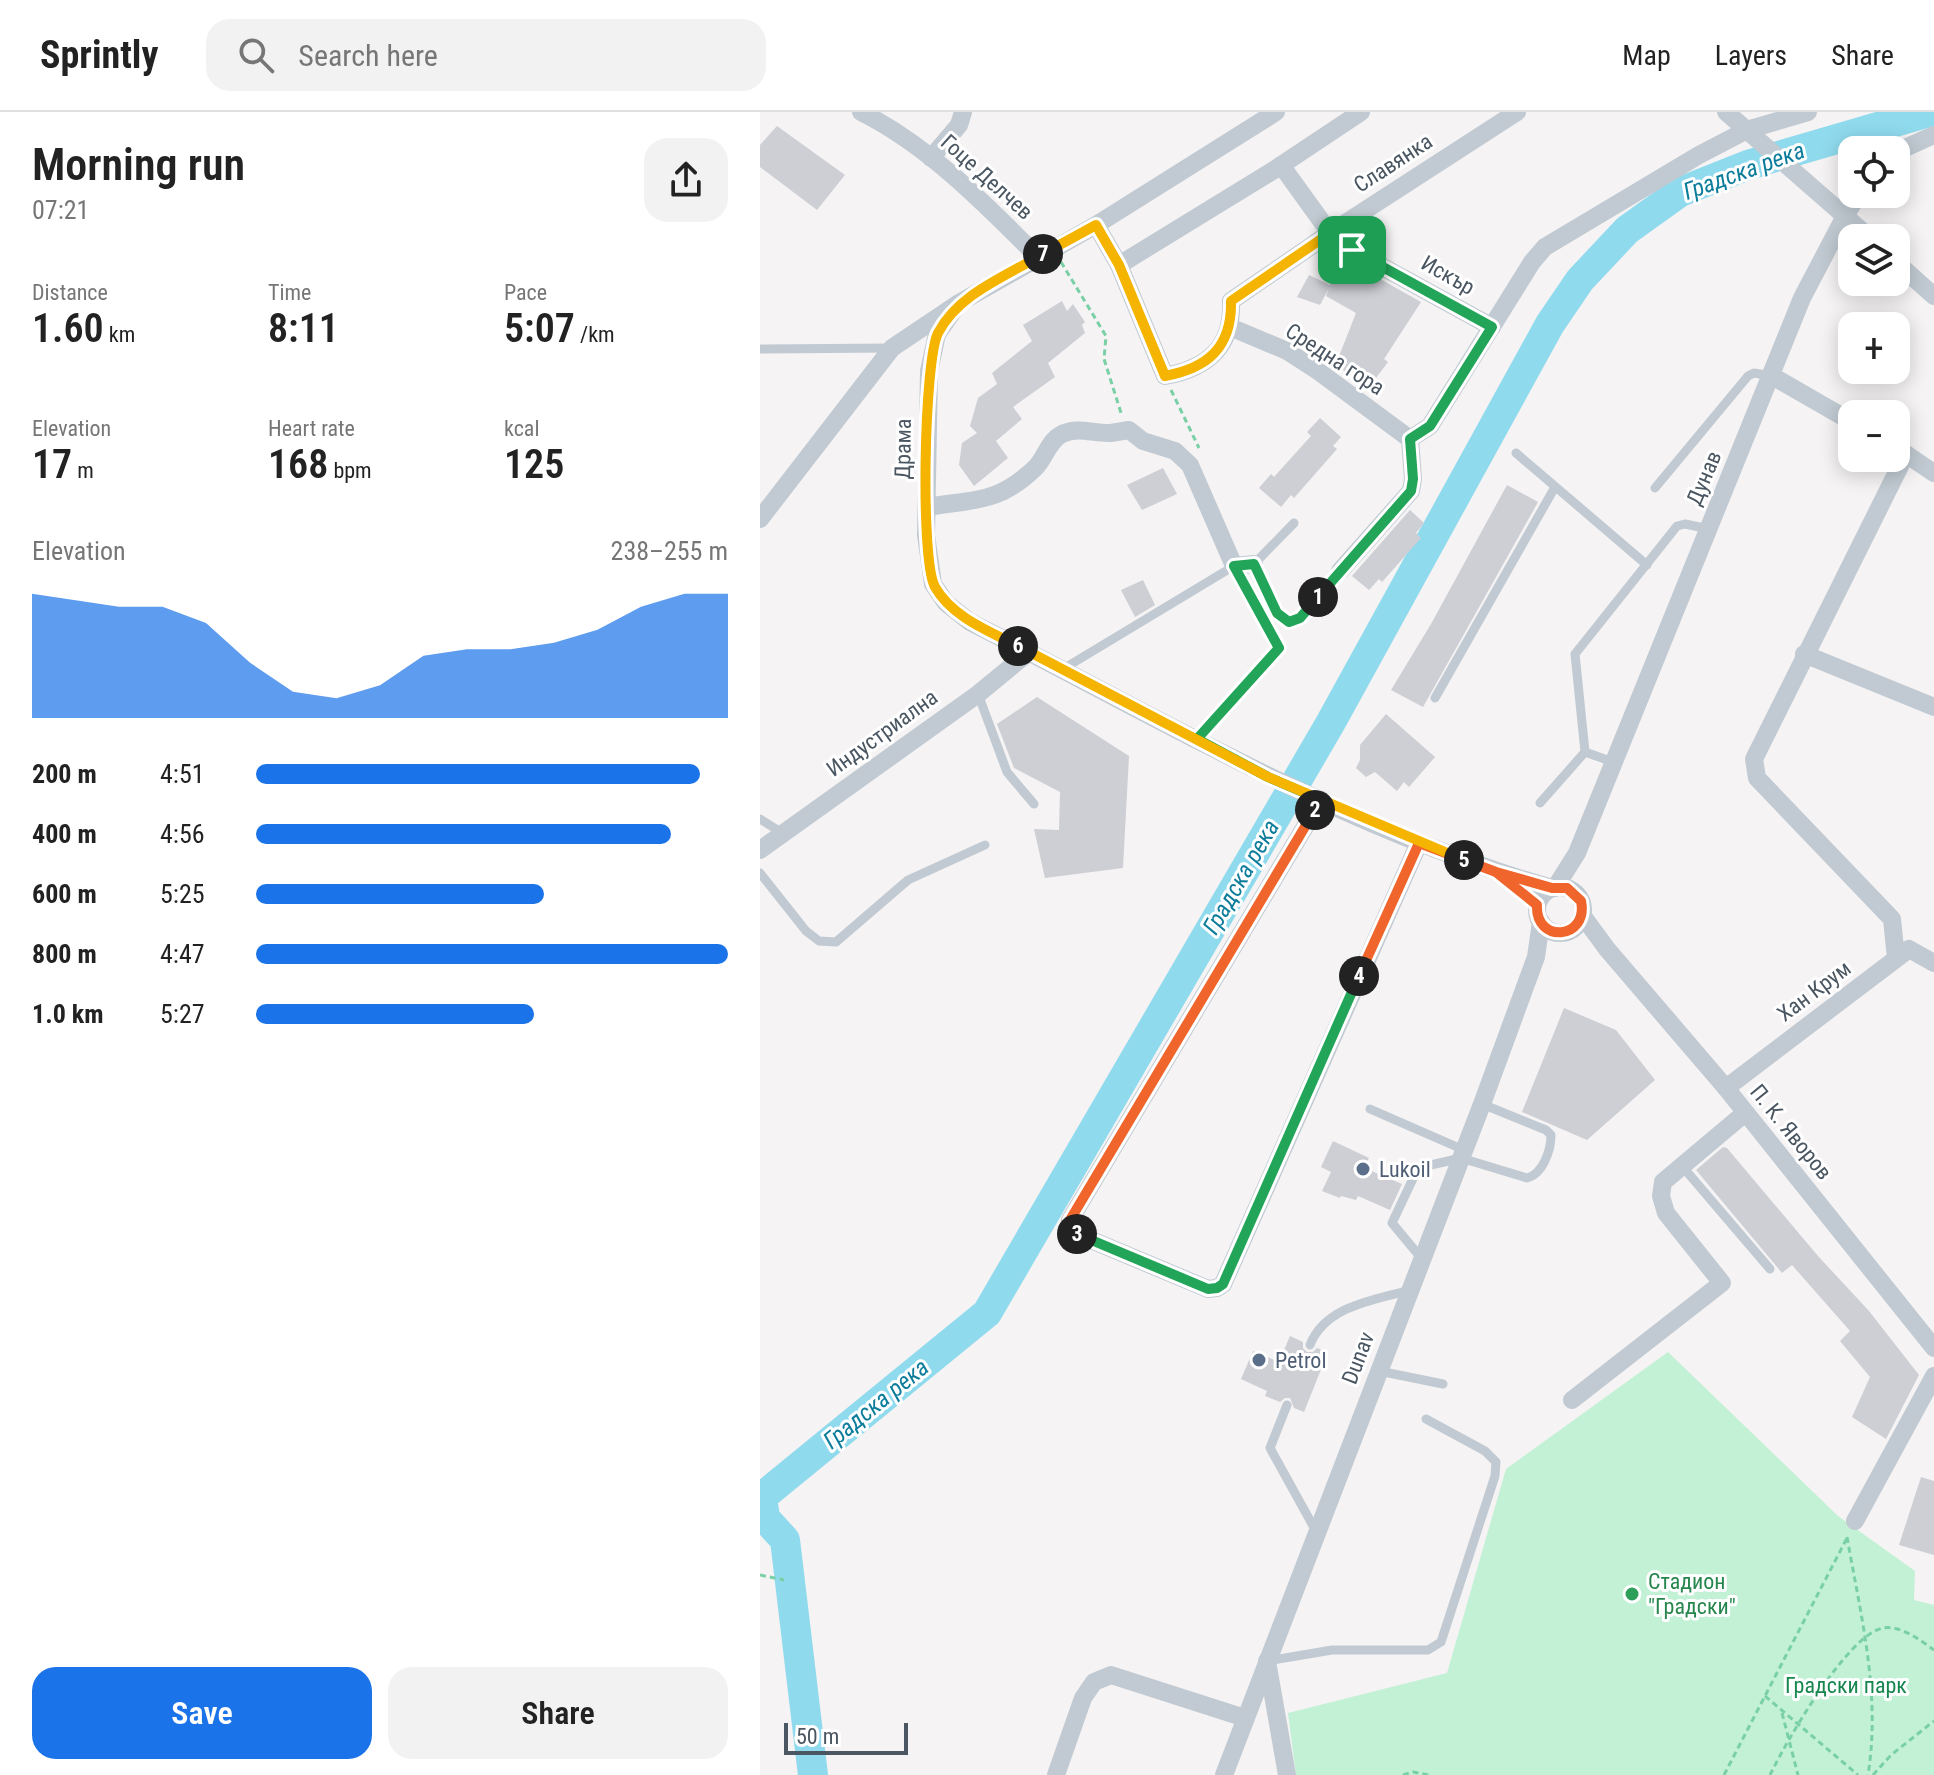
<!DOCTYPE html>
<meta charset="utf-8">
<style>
:root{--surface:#fff;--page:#f2f2f2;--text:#222;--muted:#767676;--line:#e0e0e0;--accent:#1a73e8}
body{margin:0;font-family:"Roboto Condensed",sans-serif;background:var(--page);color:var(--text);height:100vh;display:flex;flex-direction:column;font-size:30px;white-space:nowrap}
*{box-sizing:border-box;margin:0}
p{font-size:26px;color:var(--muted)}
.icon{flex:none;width:44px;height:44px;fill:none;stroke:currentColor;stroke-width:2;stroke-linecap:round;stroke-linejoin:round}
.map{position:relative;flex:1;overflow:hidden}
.details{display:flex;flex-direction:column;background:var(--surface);width:760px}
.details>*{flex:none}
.buttons{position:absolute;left:1078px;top:24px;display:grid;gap:16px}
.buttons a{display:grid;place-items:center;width:72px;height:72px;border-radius:16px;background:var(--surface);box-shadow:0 4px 20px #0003;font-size:40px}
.scale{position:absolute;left:24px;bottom:20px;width:124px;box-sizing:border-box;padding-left:8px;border:4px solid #4a5661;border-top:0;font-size:22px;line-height:28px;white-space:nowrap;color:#4a5661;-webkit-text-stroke:6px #fff;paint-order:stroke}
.pin{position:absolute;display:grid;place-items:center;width:68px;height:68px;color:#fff;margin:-34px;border-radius:16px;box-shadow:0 4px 12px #0006}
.km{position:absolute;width:40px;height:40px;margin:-20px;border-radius:50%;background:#222;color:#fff;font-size:22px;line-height:40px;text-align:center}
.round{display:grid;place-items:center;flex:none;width:84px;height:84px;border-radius:24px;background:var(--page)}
.summary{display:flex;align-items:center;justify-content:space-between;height:136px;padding:0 32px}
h1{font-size:44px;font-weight:600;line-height:60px}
.metrics{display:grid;grid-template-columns:repeat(3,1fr);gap:12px;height:136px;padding:8px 32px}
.metrics div{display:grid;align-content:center}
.metrics b{font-size:40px;font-weight:600}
.metrics small{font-size:22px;font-weight:400}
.metrics p{font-size:22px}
.chart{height:224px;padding:16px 32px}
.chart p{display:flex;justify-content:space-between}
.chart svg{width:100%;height:144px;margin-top:8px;fill:var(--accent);opacity:.7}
.button{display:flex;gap:16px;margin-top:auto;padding:16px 32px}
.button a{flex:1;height:92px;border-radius:24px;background:var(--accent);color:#fff;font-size:32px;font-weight:600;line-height:92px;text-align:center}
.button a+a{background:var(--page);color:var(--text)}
ul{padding:0 32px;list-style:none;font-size:26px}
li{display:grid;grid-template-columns:128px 96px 1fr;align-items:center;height:60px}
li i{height:20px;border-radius:10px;background:var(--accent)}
header{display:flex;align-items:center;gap:48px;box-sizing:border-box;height:112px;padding:0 40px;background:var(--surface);border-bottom:2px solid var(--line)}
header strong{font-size:38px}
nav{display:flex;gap:44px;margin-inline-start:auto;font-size:28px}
.search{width:560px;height:72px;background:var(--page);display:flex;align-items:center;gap:20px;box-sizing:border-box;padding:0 28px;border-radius:24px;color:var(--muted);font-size:30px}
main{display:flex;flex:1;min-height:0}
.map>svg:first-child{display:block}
.green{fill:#c3f1d5}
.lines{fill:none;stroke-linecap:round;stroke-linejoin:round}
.river{stroke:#90daee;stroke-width:30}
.building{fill:#cdcfd5}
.path{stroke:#7ad0a6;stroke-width:3;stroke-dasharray:6 4;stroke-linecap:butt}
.lane{stroke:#c1cad2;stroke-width:9}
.street{stroke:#c1cad2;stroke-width:18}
.split-1-casing{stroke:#fff;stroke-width:16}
.split-2-casing{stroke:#fff;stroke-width:16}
.split-3-casing{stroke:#fff;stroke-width:16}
.split-4-casing{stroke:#fff;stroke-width:16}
.split-5-casing{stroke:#fff;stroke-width:16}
.split-6-casing{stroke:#fff;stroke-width:16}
.split-7-casing{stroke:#fff;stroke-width:16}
.split-8-casing{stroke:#fff;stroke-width:16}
.split-1{stroke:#22a559;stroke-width:10}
.split-2{stroke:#22a559;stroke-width:10}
.split-3{stroke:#f0652b;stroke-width:10}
.split-4{stroke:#22a559;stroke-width:10}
.split-5{stroke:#f0652b;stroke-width:10}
.split-6{stroke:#f5b400;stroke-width:10}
.split-7{stroke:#f5b400;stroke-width:10}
.split-8{stroke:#f5b400;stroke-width:10}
.service-dot{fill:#5c6f8a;stroke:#fff;stroke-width:3}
.leisure-dot{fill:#2e9e5b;stroke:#fff;stroke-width:3}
.labels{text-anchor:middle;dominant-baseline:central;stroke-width:6;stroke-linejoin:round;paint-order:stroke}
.street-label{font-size:22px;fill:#4a5661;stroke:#fff}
.service-label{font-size:22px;fill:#4e5e75;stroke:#fff;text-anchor:start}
.leisure-label{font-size:22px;fill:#27864d;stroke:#fff;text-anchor:start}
.park-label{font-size:22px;fill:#17864f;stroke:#fff}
.water-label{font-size:24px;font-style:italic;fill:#0c7c9b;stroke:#fff}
</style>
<header>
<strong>Sprintly</strong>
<div class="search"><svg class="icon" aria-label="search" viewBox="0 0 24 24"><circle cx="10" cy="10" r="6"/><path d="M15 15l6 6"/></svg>Search here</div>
<nav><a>Map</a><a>Layers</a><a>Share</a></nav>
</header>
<main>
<section class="details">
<div class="summary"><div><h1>Morning run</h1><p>07:21</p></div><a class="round"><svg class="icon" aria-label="share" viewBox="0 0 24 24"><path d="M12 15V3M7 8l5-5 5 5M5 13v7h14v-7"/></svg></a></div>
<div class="metrics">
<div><p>Distance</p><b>1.60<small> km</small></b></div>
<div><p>Time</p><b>8:11</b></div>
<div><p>Pace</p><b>5:07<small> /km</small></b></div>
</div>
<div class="metrics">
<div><p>Elevation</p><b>17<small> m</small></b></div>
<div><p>Heart rate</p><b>168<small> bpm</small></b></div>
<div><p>kcal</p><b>125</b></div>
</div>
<div class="chart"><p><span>Elevation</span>238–255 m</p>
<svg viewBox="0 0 160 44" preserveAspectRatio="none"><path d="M0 44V6L10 8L20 10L30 10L40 15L50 27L60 36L70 38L80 34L90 25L100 23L110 23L120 21L130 17L140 10L150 6L160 6V44z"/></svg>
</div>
<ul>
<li><b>200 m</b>4:51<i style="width:94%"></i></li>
<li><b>400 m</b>4:56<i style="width:88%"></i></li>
<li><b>600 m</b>5:25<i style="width:61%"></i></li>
<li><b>800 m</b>4:47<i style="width:100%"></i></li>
<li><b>1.0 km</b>5:27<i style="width:59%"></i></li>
</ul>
<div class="button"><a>Save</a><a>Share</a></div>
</section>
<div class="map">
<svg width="1174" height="1663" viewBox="0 0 1174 1663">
<rect width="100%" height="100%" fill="#f5f3f3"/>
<path class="green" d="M 908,1240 L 1078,1404 L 1155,1459 L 1154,1488 L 1174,1493 L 1174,1663 L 536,1663 L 528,1601 L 687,1561 L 746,1357 Z"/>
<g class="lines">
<path class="river" d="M 53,1663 L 25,1428 L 5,1406 L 2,1385 L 227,1201 L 571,610 L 790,212 L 820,168 L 867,118 L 920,80 L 988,53 L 1169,0"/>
</g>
<g class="building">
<path d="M 17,14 L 85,63 L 57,98 L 0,55 L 0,33 Z"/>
<path d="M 583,146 L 661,190 L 624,247 L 628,250 L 607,278 L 576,252 L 596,201 L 566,184 L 569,176 L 560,193 L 537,185 L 549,163 L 570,173 Z"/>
<path d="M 302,189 L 307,199 L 313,192 L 325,210 L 322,213 L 325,221 L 288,251 L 295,265 L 253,295 L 262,307 L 236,329 L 248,346 L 214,374 L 199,353 L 202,331 L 217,321 L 210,314 L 218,286 L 237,272 L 232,261 L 272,229 L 263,213 Z"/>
<path d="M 560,306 L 581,325 L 573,334 L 577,337 L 534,386 L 531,383 L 521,395 L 499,376 L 511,362 L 514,365 L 551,324 L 547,320 Z"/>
<path d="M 403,356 L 417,382 L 382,398 L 367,373 Z"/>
<path d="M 747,373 L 778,390 L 663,595 L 631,578 L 671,512 Z"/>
<path d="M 650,398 L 664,411 L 656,421 L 661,426 L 622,470 L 619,467 L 609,478 L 592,464 Z"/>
<path d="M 383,468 L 395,493 L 375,505 L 361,478 Z"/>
<path d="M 277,585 L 369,644 L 363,756 L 285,766 L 274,717 L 299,718 L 300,680 L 254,656 L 237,612 Z"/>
<path d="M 626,602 L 675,645 L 649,675 L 644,670 L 637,679 L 615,660 L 606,665 L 596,656 L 600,648 L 600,633 Z"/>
<path d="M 804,896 L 856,918 L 895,968 L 827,1028 L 762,1000 Z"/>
<path d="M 573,1029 L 609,1046 L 606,1051 L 611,1053 L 609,1058 L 642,1072 L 630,1098 L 598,1084 L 596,1088 L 581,1084 L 580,1086 L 562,1079 L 571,1060 L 561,1055 Z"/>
<path d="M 963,1035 L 967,1036 L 1058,1144 L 1109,1199 L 1159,1263 L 1126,1327 L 1092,1305 L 1110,1265 L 1080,1229 L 1090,1219 L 1032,1153 L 1022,1161 L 936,1058 Z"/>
<path d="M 530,1224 L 543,1230 L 543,1236 L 547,1240 L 553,1240 L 557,1236 L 568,1240 L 544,1300 L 534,1296 L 530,1286 L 525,1286 L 520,1290 L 505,1284 L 507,1279 L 481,1267 L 493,1239 L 519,1250 Z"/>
<path d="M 1161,1365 L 1174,1369 L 1174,1443 L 1139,1433 Z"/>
</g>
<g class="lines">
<g class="path">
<path d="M 301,150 L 346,224 L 344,247 L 362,304"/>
<path d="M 411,278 L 439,336"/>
<path d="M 501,466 L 517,501 L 529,510 L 540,506 L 570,471"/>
<path d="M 1087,1425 C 1101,1505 1121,1582 1108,1663"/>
<path d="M 0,1463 L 24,1468"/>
<path d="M 1005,1584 L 1098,1663"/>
<path d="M 1022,1601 L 1038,1663"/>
<path d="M 643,1663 L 653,1660 L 669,1663"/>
<path d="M 964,1663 L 1088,1424"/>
<path d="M 1010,1663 C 1026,1630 1087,1523 1123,1516 C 1141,1513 1160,1528 1174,1538"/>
<path d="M 1113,1663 L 1131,1643 L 1174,1609"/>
</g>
<g class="lane">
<path d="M 0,237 L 132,236"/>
<path d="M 756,341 L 887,453"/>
<path d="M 895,376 L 988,264 L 994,261 L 1012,264"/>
<path d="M 494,452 L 534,411"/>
<path d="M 303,557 L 474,454 L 519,536 L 437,627"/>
<path d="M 218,582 L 247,660 L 274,692"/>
<path d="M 675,586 L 795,375"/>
<path d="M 825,640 L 853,650"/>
<path d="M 780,691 L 825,640 L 815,542 L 917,414 L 925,412 L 949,417"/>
<path d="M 0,707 L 24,722"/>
<path d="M 0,761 L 46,819 L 59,829 L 76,830 L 148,768 L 225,733"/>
<path d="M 610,997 L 704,1038"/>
<path d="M 922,1054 L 1010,1157"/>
<path d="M 662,1147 L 632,1111 L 658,1056 L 701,1046 L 767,1066 C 783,1062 791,1038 791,1023 L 786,1018 L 722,992"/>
<path d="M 550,1233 C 565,1194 614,1188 650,1178"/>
<path d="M 619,1259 L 683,1272"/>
<path d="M 527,1293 L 510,1336 L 557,1421"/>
<path d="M 507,1549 L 572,1538 L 668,1538 L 681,1530 L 735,1364 L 736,1350 L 725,1339 L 666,1307"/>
</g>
<g class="street">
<path d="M 101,0 C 169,34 225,92 278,145"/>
<path d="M 966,0 L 1110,126"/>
<path d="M 1136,40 L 1174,23"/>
<path d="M 171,46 L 199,13 L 203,0"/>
<path d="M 521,53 L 570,121 L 592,138 L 732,215"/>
<path d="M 336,113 L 359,153 L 405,264 C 448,256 473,235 471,189 L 570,121 L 757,0"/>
<path d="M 1136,150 L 1174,184"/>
<path d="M 359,153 L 514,58 L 601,0"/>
<path d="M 199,191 L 177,222 L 169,259 L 166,423 L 173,472 L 186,491 L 210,510 C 400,606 586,718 792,776"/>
<path d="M 470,215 L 527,239 L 558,259 L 650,327"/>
<path d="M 1012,264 L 1092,310"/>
<path d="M 650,327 L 670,314 L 772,150 L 785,135 L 939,43 L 987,18 L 1048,0"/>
<path d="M 1137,336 L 1174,361"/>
<path d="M 167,395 C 213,387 238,392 275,356 C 285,347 288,329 302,322 C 319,314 333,322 351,321 C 357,320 363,319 369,318 L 383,329 L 415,339 L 430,353 L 474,454 L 494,452"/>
<path d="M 0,407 L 132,236 L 199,191 L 336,113 L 516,0"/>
<path d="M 580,459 L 651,379 L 653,367 L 650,327"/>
<path d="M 1044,542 L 1174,595"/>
<path d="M 561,688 L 310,1108 L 312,1117 L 317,1122 L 448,1177 L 457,1176 L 463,1172 L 659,731"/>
<path d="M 0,738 L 218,582 L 269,540"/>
<circle cx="800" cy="798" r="23"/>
<path d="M 795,776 L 817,741 L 1042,186 L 1085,104 L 1099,82"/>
<path d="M 822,803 L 847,837 L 966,976 L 1174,1236"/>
<path d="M 1136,846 L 1132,807 L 997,666 L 994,647 L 1146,342"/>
<path d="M 966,976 L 1149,837 L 1174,851"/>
<path d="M 812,1288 L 962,1171 L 906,1101 L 901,1084 L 903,1070 L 985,1001"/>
<path d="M 1095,1409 L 1174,1264"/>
<path d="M 507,1549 L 527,1663"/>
<path d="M 296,1663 L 323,1586 L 334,1570 L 351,1563 L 485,1606"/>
<path d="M 464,1663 L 722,992 L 776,845 L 781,810"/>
</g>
</g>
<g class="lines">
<defs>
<path id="split-1" d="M 558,485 L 651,379 L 653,367 L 650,327 L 670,314 L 732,215 L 592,138"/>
<path id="split-2" d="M 555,698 L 561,688 L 508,665 L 437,627 L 519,536 L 474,454 L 494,452 L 517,501 L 529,510 L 540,506 L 558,485"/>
<path id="split-3" d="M 317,1122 L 312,1117 L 310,1108 L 555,698"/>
<path id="split-4" d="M 317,1122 L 448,1177 L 457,1176 L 463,1172 L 599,864"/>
<path id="split-5" d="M 599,864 L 659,731 L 736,760 L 777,793 C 775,832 829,828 821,789 L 807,776 L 792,776 L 736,760 L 704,748"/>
<path id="split-6" d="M 258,534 L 508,665 L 704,748"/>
<path id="split-7" d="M 258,534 C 229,519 192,505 175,475 C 160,448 164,249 178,221 C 199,181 247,164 283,142"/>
<path id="split-8" d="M 283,142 L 336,113 L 359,153 L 405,264 C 448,256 472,235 471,189 L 570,121 L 592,138"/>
</defs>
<use href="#split-1" class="split-1-casing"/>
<use href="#split-2" class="split-2-casing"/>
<use href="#split-3" class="split-3-casing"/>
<use href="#split-4" class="split-4-casing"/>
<use href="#split-5" class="split-5-casing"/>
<use href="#split-6" class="split-6-casing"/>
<use href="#split-7" class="split-7-casing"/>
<use href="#split-8" class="split-8-casing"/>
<use href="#split-1" class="split-1"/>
<use href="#split-2" class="split-2"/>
<use href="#split-3" class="split-3"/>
<use href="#split-4" class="split-4"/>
<use href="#split-5" class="split-5"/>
<use href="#split-6" class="split-6"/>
<use href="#split-7" class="split-7"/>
<use href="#split-8" class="split-8"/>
</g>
<g class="service-dot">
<circle cx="603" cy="1057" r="8"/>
<circle cx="499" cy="1248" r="8"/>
</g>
<circle class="leisure-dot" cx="872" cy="1482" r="8"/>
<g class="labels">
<g class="street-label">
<text transform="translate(633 51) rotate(-33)">Славянка</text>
<text transform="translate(227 65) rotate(42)">Гоце Делчев</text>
<text transform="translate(688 163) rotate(29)">Искър</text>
<text transform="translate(575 247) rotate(33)">Средна гора</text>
<text transform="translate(143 337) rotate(-89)">Драма</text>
<text transform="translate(944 366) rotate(-67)">Дунав</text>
<text transform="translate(122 621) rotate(-36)">Индустриална</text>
<text transform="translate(1054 879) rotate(-37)">Хан Крум</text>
<text transform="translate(1031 1020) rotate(51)">П. К. Яворов</text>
<text transform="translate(598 1246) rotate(-69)">Dunav</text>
</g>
<g class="service-label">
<text x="619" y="1057">Lukoil</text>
<text x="515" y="1248">Petrol</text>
</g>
<g class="leisure-label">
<text x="888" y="1469">Стадион<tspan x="888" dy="25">"Градски"</tspan></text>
</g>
<g class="park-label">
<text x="1086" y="1573">Градски парк</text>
</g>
<g class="water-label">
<text transform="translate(984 59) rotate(-20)">Градска река</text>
<text transform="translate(481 765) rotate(-60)">Градска река</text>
<text transform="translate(116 1292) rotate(-39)">Градска река</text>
</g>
</g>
</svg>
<div class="buttons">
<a><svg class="icon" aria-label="locate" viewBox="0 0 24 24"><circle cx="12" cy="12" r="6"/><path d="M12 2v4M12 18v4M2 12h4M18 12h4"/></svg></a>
<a><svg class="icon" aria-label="layers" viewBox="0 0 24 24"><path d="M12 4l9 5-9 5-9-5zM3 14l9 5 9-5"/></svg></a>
<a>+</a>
<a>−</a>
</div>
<div class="scale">50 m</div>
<div class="pin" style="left:592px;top:138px;background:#1e9e55"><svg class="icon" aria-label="arrive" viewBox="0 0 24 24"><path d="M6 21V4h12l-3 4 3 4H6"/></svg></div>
<b class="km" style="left:558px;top:485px">1</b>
<b class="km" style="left:555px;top:698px">2</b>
<b class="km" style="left:317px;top:1122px">3</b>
<b class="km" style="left:599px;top:864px">4</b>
<b class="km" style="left:704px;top:748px">5</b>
<b class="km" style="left:258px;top:534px">6</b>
<b class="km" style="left:283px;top:142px">7</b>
</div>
</main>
